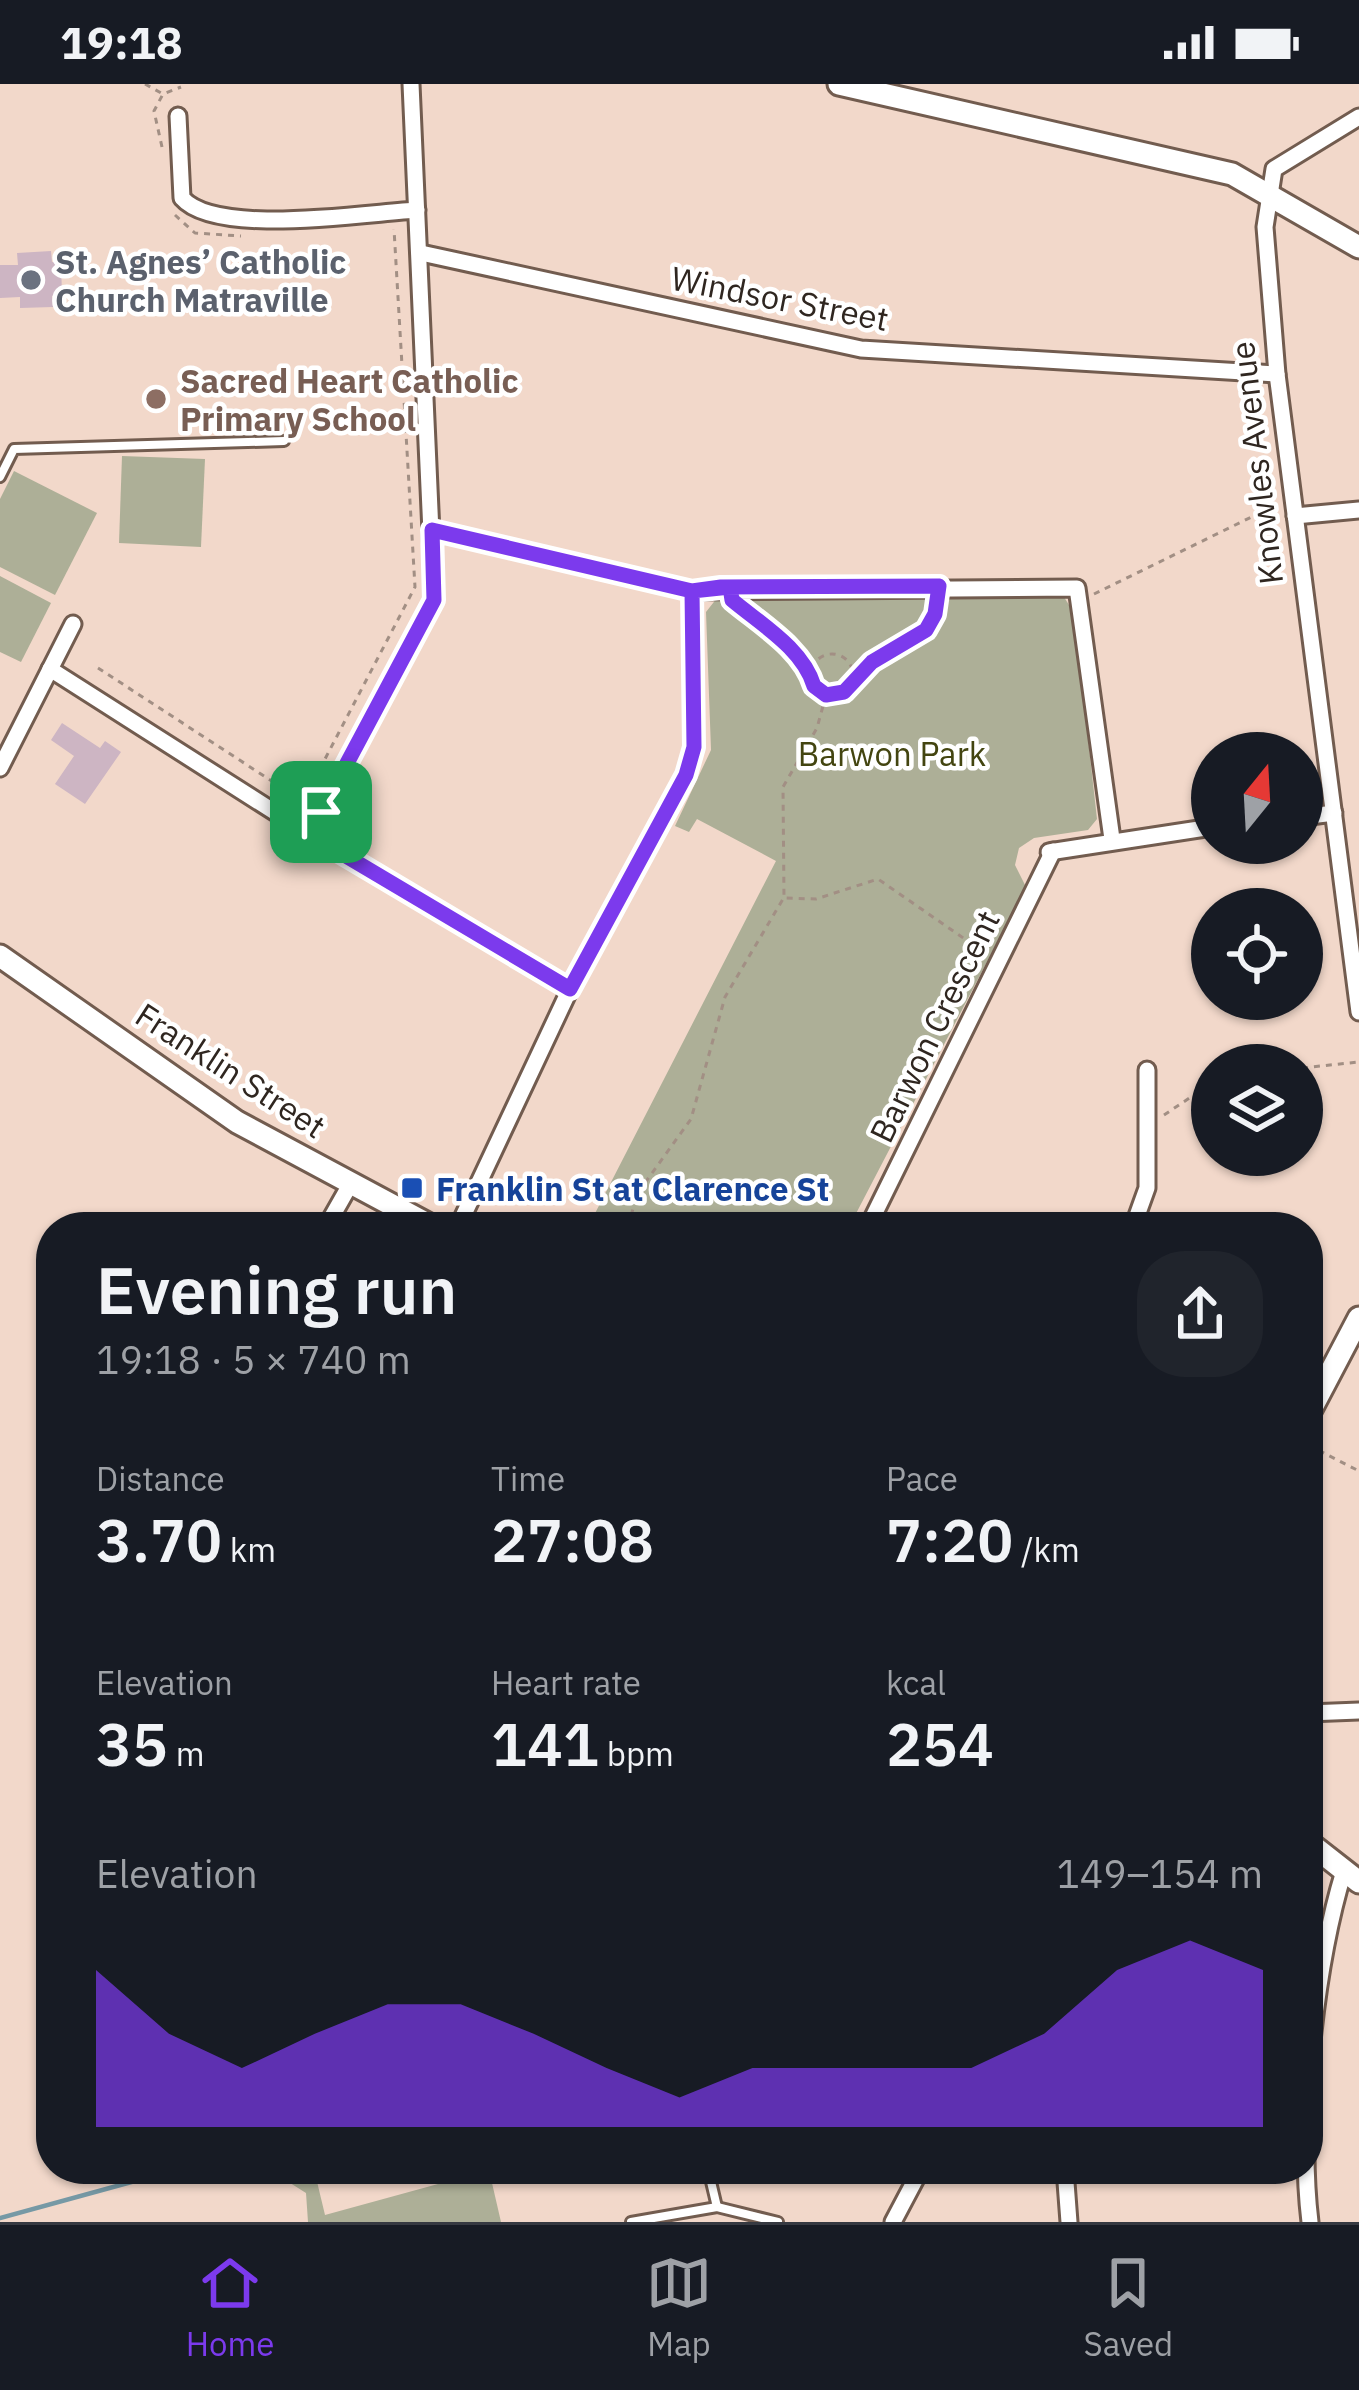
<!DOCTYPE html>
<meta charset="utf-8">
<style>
:root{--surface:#171b24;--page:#20242c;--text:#f1f3f6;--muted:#9ea1a6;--line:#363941;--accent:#7c3aed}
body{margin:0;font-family:"IBM Plex Sans",sans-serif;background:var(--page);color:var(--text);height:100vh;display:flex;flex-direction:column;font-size:45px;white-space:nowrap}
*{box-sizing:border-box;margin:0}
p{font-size:39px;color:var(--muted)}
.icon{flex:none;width:66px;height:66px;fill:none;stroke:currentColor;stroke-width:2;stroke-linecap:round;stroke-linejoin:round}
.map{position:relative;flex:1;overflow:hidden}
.panel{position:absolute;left:36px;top:1128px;width:1287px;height:972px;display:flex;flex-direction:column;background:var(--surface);border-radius:48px;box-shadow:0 3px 9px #0004}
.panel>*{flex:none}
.needle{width:78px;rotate:18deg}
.buttons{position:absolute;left:1191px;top:648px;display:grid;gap:24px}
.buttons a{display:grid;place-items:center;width:132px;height:132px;border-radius:50%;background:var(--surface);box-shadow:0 3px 9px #0004;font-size:60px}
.pin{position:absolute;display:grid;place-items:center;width:102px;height:102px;color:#fff;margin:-51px;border-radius:24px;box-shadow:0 6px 18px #0006}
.round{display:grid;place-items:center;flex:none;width:126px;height:126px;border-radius:48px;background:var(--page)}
.summary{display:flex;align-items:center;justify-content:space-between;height:204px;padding:0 60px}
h1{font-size:66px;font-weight:600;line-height:90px}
.metrics{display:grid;grid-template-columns:repeat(3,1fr);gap:18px;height:204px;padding:12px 60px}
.metrics div{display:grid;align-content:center}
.metrics b{font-size:60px;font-weight:600}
.metrics small{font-size:33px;font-weight:400}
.metrics p{font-size:33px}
.chart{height:336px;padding:24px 60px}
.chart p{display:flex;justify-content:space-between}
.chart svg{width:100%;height:216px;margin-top:12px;fill:var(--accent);opacity:.7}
.status{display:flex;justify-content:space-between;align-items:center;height:84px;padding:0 60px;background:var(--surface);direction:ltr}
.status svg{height:33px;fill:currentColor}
.tabs{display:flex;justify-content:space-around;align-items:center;height:168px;border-top:3px solid var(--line);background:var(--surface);font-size:33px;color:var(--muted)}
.tabs a{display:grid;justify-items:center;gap:6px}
.tabs .on{color:var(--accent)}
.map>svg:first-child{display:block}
.green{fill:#adaf97}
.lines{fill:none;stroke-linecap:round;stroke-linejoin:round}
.stream{stroke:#7699a5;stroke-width:4.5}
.building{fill:#cdb5c3}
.lane-casing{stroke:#725c4f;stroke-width:14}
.street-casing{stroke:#725c4f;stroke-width:21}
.secondary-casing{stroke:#725c4f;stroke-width:27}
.path{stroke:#a28f84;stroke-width:3;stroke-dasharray:6 6;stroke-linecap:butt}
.lane{stroke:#fff;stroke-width:8}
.street{stroke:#fff;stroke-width:15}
.secondary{stroke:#fff;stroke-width:21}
.route-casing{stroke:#fff;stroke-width:24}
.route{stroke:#7c3aed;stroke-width:15}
.worship-dot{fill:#6b7280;stroke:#fff;stroke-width:4.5}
.education-dot{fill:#8d6e63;stroke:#fff;stroke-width:4.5}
.transit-dot{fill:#1a4fb4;stroke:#fff;stroke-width:4.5}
.labels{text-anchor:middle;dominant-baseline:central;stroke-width:9;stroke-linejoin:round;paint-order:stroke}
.worship-label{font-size:33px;font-weight:bold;fill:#5b616d;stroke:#fff;text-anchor:start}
.street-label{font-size:33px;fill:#2f2620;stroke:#fff}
.education-label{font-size:33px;font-weight:bold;fill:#785e54;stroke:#fff;text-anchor:start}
.park-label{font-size:33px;fill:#434510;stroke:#fff}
.transit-label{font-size:33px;font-weight:bold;fill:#164399;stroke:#fff;text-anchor:start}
</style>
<div class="status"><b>19:18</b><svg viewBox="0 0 49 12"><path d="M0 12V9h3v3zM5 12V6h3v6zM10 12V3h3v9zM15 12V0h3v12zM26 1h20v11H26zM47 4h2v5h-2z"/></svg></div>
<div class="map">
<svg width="1359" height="2138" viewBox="0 0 1359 2138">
<rect width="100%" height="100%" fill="#f2d8ca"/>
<g class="green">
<path d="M 122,372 L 205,375 L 201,463 L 119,459 Z"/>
<path d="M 14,387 L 97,429 L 55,511 L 0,483 L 0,415 Z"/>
<path d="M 0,492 L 51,519 L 21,578 L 0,568 Z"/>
<path d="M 1049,509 L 1064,513 L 1074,529 L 1097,735 L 1088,746 L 1034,754 L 1019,764 L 1015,781 L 1026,803 L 849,1143 L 588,1143 L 776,777 L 697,735 L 689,748 L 675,742 L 711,666 L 706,528 L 717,514 Z"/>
<path d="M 268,2085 L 314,2085 L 325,2131 L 489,2086 L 501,2138 L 308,2138 L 306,2109 Z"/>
</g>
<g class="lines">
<path class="stream" d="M 0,2134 L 146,2094 L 158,2085"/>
</g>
<g class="building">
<path d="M 51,167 L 52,178 L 61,178 L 62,211 L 52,212 L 53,223 L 20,224 L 20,213 L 0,214 L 0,181 L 18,181 L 17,169 Z"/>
<path d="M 62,639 L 100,664 L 105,657 L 121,668 L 85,720 L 55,700 L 74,672 L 51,656 Z"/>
</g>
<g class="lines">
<defs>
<g id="lane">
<path d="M 0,393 L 14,365 L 284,357"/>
<path d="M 708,2085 L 717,2123"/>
<path d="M 631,2138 L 717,2123 L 778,2138"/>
</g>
<g id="street">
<path d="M 178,32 L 182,114 C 216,153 365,129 417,126"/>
<path d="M 1359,33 L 1274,85 L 1265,143 L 1277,290 L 1359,928"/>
<path d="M 421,169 L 861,265 L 1277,290"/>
<path d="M 1295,432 L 1359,426"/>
<path d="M 432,446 L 692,507 L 1077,504 L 1112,755"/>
<path d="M 50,585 L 309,750 L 570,905"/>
<path d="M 0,684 L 73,540"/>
<path d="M 1302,733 L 1334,729"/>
<path d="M 309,750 L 434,516 L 411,0"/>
<path d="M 1049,768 L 1212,743"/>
<path d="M 326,1143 L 351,1099"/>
<path d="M 458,1143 L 570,905 L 686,691 L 694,663 L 692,507"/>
<path d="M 868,1143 L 1053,767"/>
<path d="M 1133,1143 L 1147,1104 L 1147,986"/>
<path d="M 1308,1629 L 1359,1627"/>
<path d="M 1065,2085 L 1069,2138"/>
<path d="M 893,2138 L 921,2085"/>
<path d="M 1310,2138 C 1298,2039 1315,1882 1344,1787"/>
</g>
<g id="secondary">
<path d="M 839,0 L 1232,90 L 1359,163"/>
<path d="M 0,872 L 237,1038 L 433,1143"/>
<path d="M 1308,1331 L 1359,1234"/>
<path d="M 1308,1758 L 1359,1798"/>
</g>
</defs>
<use href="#lane" class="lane-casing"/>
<use href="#street" class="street-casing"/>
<use href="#secondary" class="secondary-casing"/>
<g class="path">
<path d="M 145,0 L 163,10"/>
<path d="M 162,63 L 154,27 L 163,10 L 181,3"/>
<path d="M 175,131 L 195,149 L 241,152"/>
<path d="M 1094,510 L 1274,422"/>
<path d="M 741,524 L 810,585"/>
<circle cx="832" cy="591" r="21"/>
<path d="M 98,584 L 304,718"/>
<path d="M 851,598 C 877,571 928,559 937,523"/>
<path d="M 826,611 L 817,644 L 783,703 L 784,814 L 816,815 L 878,795 L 985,869"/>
<path d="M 303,717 L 415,503 L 394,145"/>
<path d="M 333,736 L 361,754"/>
<path d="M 1302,984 L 1359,978"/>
<path d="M 1164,1031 L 1212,999"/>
<path d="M 628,1143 L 637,1110 L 691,1035 L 725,913 L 783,815"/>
<path d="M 1308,1361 L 1359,1387"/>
</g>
<use href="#lane" class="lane"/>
<use href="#street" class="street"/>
<use href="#secondary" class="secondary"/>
</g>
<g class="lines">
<defs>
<path id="route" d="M 321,728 L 434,516 L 432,446 L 692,507 L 730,503 L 732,516 C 762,541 803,565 814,602 L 826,611 L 844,608 L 872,578 L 926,546 L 935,530 L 939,502 L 721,503 L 692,507 L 694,663 L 686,691 L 570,905 L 309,750 L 321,728"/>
</defs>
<use href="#route" class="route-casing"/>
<use href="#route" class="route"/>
</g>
<circle class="worship-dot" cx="31" cy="196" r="12"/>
<circle class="education-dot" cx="156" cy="315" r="12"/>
<rect class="transit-dot" x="400" y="1092" width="24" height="24" rx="6"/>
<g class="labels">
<g class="worship-label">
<text x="55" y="177">St. Agnes’ Catholic<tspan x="55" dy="38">Church Matraville</tspan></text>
</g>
<g class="street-label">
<text transform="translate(780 214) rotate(11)">Windsor Street</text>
<text transform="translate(1256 379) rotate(-97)">Knowles Avenue</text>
<text transform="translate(934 942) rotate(-64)">Barwon Crescent</text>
<text transform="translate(231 986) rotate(33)">Franklin Street</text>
</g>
<g class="education-label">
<text x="180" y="296">Sacred Heart Catholic<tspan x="180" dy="38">Primary School</tspan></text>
</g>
<g class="park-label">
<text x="892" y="669">Barwon Park</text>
</g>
<g class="transit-label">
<text x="436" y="1104">Franklin St at Clarence St</text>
</g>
</g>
</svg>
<div class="buttons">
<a><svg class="needle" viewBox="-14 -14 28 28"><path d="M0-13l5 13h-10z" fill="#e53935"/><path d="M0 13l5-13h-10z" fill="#9ea1a6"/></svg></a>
<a><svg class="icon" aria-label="locate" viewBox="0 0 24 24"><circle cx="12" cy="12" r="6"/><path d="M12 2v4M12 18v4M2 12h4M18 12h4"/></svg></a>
<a><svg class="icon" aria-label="layers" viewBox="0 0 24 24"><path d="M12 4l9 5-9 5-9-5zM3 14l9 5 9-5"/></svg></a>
</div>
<div class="pin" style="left:321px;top:728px;background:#1e9e55"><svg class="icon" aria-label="arrive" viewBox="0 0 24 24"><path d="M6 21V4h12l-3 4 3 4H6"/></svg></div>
<section class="panel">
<div class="summary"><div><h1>Evening run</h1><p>19:18 · 5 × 740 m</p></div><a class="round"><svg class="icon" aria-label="share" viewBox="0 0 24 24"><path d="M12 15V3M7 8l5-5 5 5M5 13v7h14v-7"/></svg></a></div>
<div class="metrics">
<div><p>Distance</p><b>3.70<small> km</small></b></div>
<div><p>Time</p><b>27:08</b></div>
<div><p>Pace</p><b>7:20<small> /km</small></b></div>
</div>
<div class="metrics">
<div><p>Elevation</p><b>35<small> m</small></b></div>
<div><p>Heart rate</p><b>141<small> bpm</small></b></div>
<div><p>kcal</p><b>254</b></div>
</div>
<div class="chart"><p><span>Elevation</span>149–154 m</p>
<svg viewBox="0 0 160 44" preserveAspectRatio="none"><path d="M0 44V12L10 25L20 32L30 25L40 19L50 19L60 25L70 32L80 38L90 32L100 32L110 32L120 32L130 25L140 12L150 6L160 12V44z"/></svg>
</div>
</section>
</div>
<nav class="tabs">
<a class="on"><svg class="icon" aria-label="home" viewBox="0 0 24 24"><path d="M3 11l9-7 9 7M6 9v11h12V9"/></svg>Home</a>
<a><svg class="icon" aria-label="map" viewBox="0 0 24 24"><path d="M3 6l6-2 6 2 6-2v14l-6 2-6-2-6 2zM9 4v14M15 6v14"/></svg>Map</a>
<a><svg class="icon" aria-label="saved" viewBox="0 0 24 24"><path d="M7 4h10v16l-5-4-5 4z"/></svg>Saved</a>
</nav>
